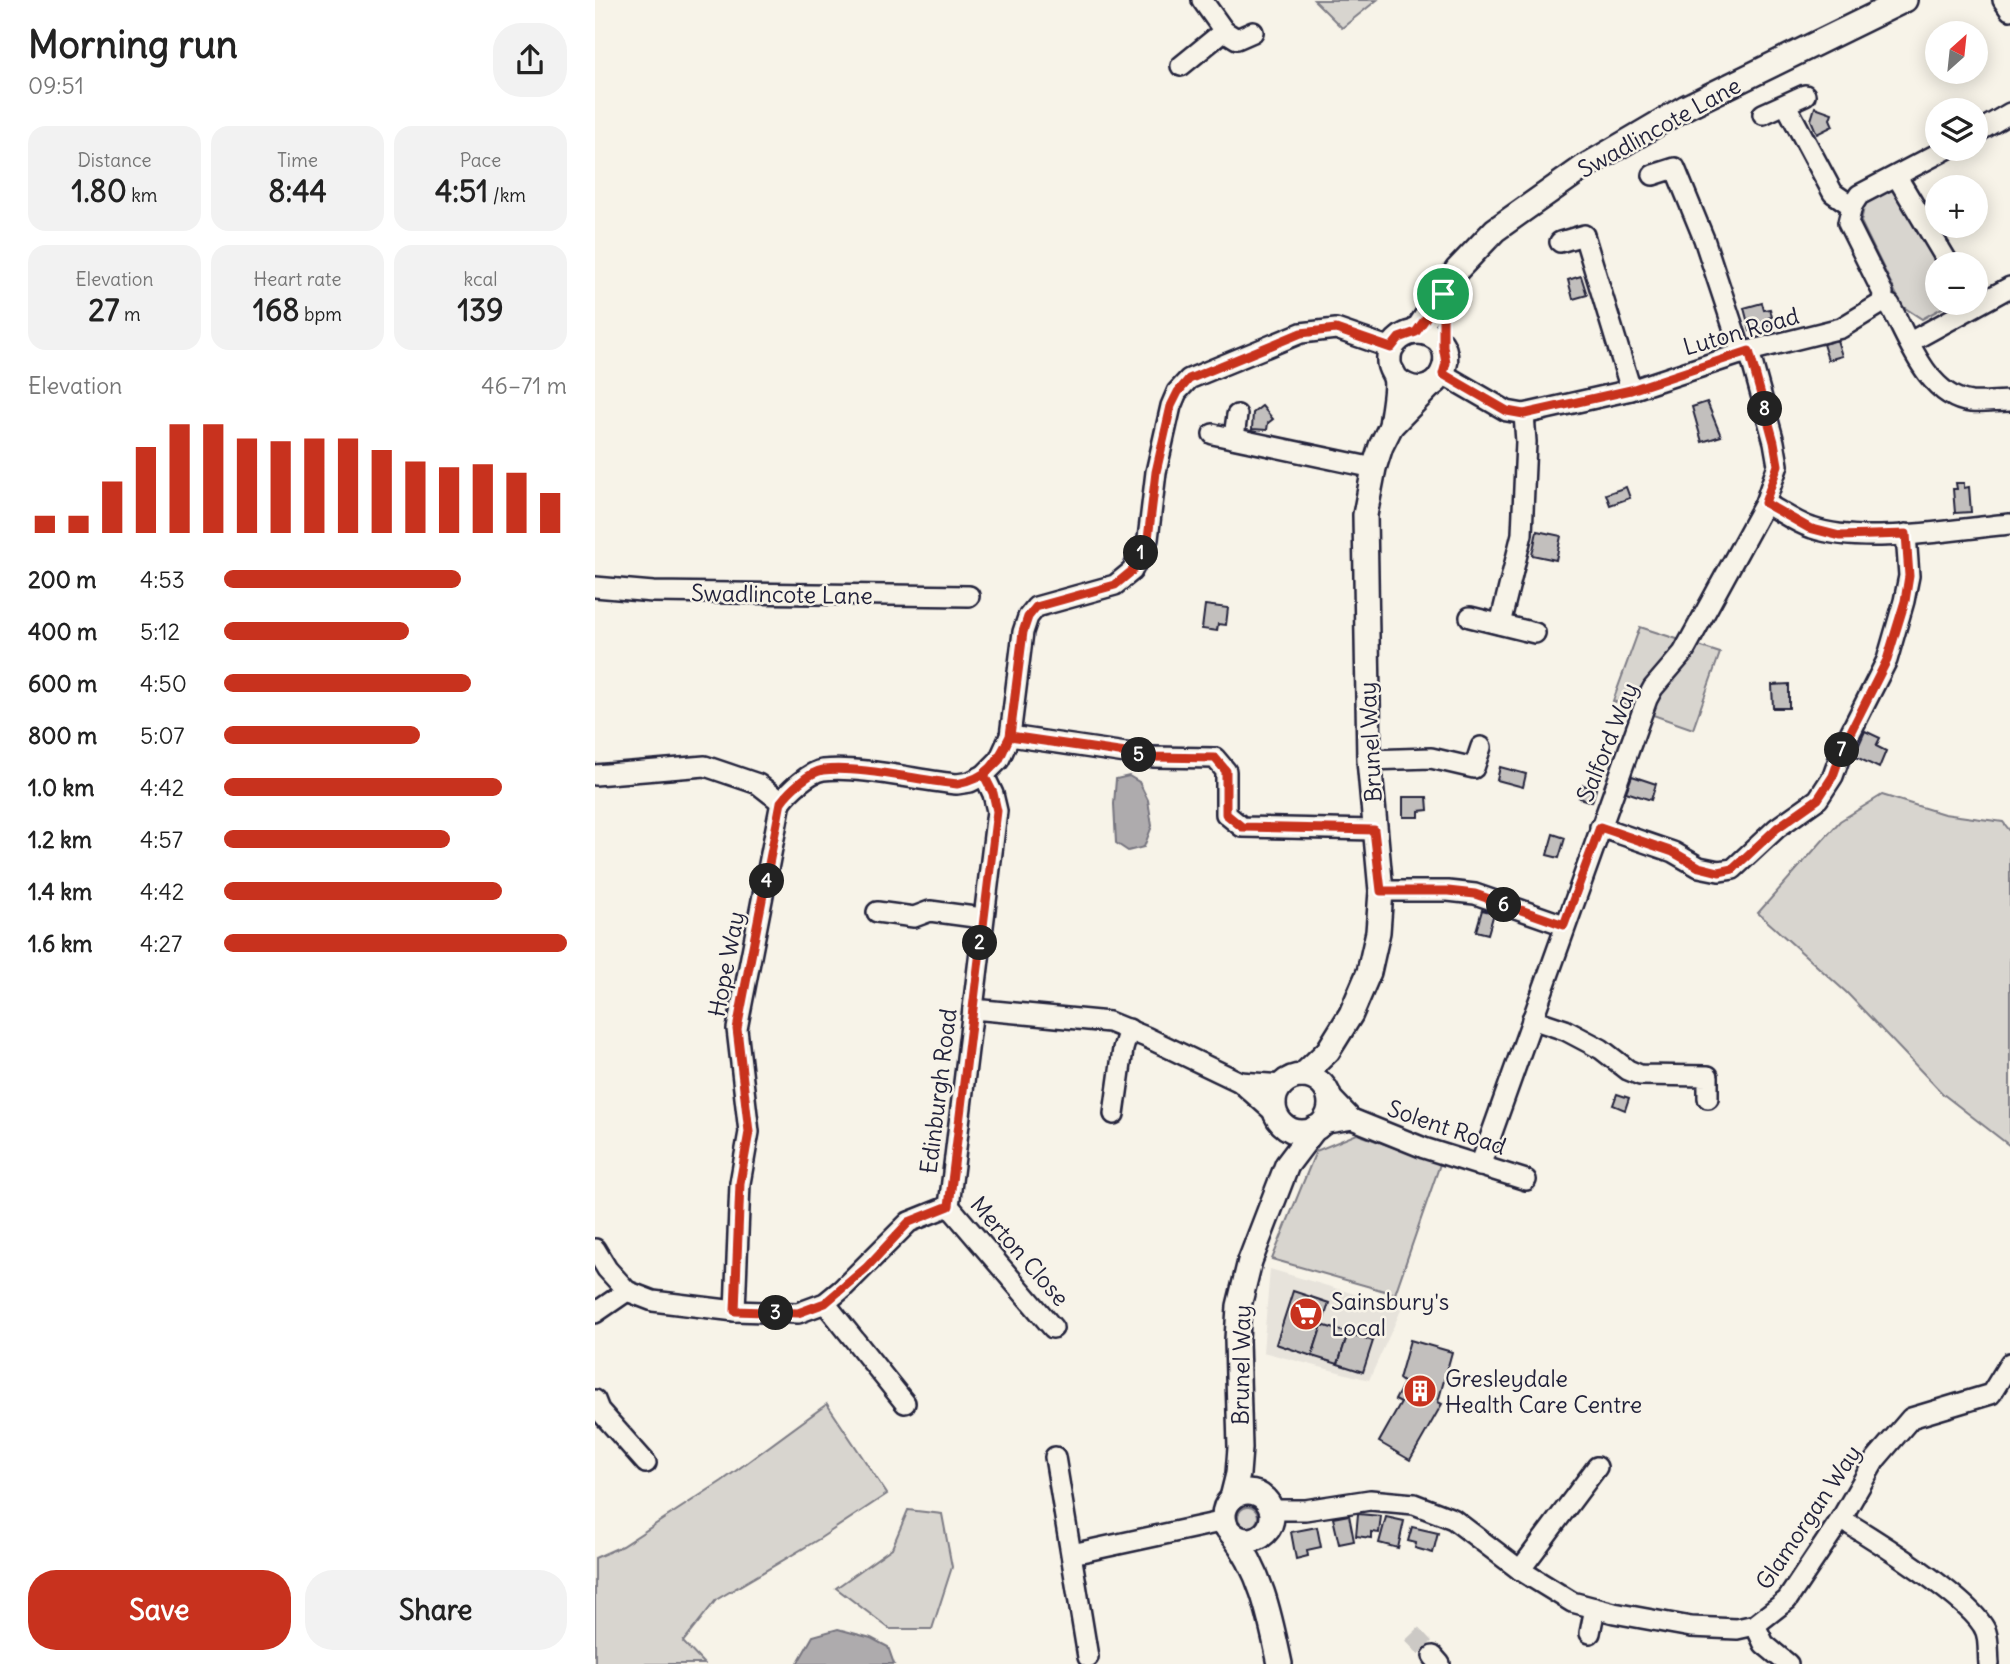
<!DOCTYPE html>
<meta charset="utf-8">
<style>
:root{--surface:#fff;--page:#f2f2f2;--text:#222;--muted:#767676;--accent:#c8321e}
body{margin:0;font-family:Delius,sans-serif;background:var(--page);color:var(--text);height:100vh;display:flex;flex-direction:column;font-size:26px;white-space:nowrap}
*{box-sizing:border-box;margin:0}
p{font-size:23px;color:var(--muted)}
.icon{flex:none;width:38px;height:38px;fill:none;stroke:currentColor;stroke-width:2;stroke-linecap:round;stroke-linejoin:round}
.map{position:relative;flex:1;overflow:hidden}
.drawer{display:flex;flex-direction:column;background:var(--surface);width:595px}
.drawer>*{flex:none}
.needle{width:46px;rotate:27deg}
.controls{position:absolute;left:1330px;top:21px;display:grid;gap:14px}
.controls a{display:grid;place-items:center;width:63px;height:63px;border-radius:50%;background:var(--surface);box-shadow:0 4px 18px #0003;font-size:35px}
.pin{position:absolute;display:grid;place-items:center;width:60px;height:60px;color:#fff;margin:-30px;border:4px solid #fff;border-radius:50%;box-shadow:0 2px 7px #0007}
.km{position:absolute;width:35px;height:35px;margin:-18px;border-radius:50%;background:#222;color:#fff;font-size:19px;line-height:35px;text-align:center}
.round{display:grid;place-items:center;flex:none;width:74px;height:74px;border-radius:28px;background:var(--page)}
.overview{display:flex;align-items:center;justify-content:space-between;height:119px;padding:0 28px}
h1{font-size:38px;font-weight:700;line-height:52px}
.figures{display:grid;grid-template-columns:repeat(3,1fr);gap:10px;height:119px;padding:7px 28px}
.figures div{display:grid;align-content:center;border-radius:18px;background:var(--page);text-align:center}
.figures b{font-size:30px;font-weight:700}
.figures small{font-size:19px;font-weight:400}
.figures p{font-size:19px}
.chart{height:196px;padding:14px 28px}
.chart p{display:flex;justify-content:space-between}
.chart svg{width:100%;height:126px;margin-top:7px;stroke:var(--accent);stroke-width:6}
.cta{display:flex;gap:14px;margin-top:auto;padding:14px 28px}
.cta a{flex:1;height:80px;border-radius:28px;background:var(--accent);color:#fff;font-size:28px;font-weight:700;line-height:80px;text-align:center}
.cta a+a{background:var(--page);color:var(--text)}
ul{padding:0 28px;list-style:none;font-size:23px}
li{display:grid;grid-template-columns:112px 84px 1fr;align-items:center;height:52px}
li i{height:18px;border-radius:9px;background:var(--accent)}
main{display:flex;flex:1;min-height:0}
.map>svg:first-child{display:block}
.built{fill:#e7e3db}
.green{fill:#d8d5cf;stroke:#7d7c85;stroke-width:2}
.water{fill:#aeabad;stroke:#76747f;stroke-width:2}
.building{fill:#c2bfbd;stroke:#22223b;stroke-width:2}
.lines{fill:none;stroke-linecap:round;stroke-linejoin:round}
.minor-tunnel{stroke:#ccc9c5;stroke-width:19;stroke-dasharray:19 10;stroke-linecap:butt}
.minor-casing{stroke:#22223b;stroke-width:24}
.tertiary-casing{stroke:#22223b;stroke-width:28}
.minor{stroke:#f7f3e8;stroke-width:19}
.tertiary{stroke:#f7f3e8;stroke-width:23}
.route-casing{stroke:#fff;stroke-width:14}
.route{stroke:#c8321e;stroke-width:9}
.labels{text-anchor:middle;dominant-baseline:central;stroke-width:5;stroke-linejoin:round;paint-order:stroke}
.street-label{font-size:23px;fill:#22223b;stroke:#f7f3e8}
.poi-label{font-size:23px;fill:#22223b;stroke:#f7f3e8;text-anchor:start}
</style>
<main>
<section class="drawer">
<div class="overview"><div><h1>Morning run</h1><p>09:51</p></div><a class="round"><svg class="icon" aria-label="share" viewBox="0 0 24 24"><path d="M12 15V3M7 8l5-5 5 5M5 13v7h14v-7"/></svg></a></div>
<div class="figures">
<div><p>Distance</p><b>1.80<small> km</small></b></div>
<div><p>Time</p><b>8:44</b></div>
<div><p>Pace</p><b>4:51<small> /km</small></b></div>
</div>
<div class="figures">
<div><p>Elevation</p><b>27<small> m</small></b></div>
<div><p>Heart rate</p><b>168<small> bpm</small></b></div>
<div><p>kcal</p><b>139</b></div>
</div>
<div class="chart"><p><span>Elevation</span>46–71 m</p>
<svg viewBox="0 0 160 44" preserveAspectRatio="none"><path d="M5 44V38M15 44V38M25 44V26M35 44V14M45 44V6M55 44V6M65 44V11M75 44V12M85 44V11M95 44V11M105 44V15M115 44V19M125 44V21M135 44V20M145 44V23M155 44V30"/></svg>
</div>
<ul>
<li><b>200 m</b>4:53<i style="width:69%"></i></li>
<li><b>400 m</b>5:12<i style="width:54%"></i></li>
<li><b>600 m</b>4:50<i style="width:72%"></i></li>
<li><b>800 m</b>5:07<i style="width:57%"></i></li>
<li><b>1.0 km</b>4:42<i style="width:81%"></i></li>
<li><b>1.2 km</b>4:57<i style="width:66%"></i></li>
<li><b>1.4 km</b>4:42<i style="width:81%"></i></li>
<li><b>1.6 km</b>4:27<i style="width:100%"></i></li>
</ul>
<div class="cta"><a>Save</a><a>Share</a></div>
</section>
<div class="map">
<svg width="1415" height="1664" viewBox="0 0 1415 1664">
<rect width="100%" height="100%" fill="#f7f3e8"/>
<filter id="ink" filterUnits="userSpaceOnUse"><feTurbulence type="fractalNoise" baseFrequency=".0143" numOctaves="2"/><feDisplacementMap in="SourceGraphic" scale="14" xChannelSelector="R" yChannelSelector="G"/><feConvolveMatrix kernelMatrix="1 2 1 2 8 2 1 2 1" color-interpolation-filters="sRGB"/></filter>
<g filter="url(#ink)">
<path class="built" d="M 675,1269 L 807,1308 L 774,1380 L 668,1352 Z"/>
<g class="green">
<path d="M 719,0 L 782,0 L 747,28 Z"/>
<path d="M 1300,185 L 1344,264 L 1342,303 L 1356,303 L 1327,319 L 1307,306 L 1266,222 L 1270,202 Z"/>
<path d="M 1045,627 L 1125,653 L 1098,729 L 1018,701 Z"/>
<path d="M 1287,795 L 1349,814 L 1408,822 L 1415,831 L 1415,1146 L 1348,1094 L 1252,993 L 1163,913 L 1245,821 Z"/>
<path d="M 762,1134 L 845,1164 L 800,1294 L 677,1259 L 721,1151 Z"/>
<path d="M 232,1404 L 292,1494 L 224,1539 L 121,1600 L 88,1642 L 109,1664 L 0,1664 L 0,1558 L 27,1546 L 127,1481 Z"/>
<circle cx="653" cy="1517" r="10"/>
<path d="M 313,1510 L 347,1514 L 357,1567 L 337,1629 L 295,1629 L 241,1588 L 297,1548 Z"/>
</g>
<g class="water">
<path d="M 534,776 L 544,782 L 553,800 L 557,826 L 549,847 L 533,851 L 521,843 L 519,804 L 521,779 Z"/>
<path d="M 243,1629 L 276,1638 L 293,1647 L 299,1664 L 202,1664 L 218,1636 Z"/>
</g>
<g class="building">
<path d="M 1220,107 L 1237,113 L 1235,119 L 1238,126 L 1222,134 L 1216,120 Z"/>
<path d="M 986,276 L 992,295 L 978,299 L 973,280 Z"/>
<path d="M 1167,303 L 1169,310 L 1175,309 L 1177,317 L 1173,318 L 1175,325 L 1155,331 L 1149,308 Z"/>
<path d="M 1242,340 L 1247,356 L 1233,360 L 1228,344 Z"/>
<path d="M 1112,402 L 1126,436 L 1107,442 L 1097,407 Z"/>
<path d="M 667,406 L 678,419 L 673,423 L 672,430 L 657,429 L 658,413 Z"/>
<path d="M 1361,483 L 1369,483 L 1369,488 L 1374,487 L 1376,512 L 1360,513 L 1358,489 L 1362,489 Z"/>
<path d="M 1031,487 L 1035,498 L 1015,505 L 1011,494 Z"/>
<path d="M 942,531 L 966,536 L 961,560 L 937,555 Z"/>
<path d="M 610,605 L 633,608 L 631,625 L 623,624 L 622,631 L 607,629 Z"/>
<path d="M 1194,684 L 1194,708 L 1178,708 L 1177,685 Z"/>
<path d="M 1270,731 L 1285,738 L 1281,746 L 1291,751 L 1284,768 L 1259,756 Z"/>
<path d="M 905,767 L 931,774 L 928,787 L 902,780 Z"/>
<path d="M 1037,776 L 1061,784 L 1056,800 L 1031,792 Z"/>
<path d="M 988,785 L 1001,789 L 997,802 L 984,798 Z"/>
<path d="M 808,797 L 832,797 L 833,810 L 824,811 L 824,817 L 808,817 Z"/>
<path d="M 958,834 L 970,838 L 964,858 L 952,855 Z"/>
<path d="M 887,910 L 899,913 L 893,934 L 881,931 Z"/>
<path d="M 1022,1094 L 1034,1098 L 1030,1110 L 1018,1105 Z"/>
<path d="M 698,1291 L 734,1303 L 717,1356 L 681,1344 Z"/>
<path d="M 727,1325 L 753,1333 L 743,1364 L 717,1356 Z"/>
<path d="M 753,1333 L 778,1341 L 768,1372 L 743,1364 Z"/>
<path d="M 815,1340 L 857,1352 L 843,1402 L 847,1404 L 815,1460 L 784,1442 L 806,1403 L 800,1400 L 809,1383 L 804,1379 Z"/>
<path d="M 763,1514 L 786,1516 L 784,1533 L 776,1532 L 776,1538 L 761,1536 Z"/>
<path d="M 754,1515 L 759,1541 L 744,1544 L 738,1518 Z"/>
<path d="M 791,1517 L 809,1521 L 803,1548 L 784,1543 Z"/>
<path d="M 722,1527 L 726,1547 L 712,1550 L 713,1556 L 701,1559 L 696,1532 Z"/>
<path d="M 817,1527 L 843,1533 L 838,1553 L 820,1548 L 821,1543 L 813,1541 Z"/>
</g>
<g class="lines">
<path class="minor-tunnel" d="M 817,1634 L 838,1656"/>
<defs>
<g id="minor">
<path d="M 1408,0 L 1415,10"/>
<path d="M 629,31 L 642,39 L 658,32"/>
<path d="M 586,66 L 629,31 L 607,0"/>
<path d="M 1191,105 L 1238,193 L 1257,206"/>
<path d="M 1168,114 L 1210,95"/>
<path d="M 1381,133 L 1415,113"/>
<path d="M 1058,175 L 1080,168 L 1109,239 L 1147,354"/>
<path d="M 1302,177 L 1354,264"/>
<path d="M 965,242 L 989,235 L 1036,390"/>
<path d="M 1287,303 L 1288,293 L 1253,223 L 1257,206 L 1264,195 L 1352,149"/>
<path d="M 1315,342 L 1415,287"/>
<path d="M 848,374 L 912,411 L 929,414 L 1036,390 L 1154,351 L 1246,328 L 1287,303 L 1295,305 C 1313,339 1333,397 1376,402 C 1389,403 1402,401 1415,401"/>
<path d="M 618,434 L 779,468"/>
<path d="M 639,437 L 642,415"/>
<path d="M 1170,503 C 1185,511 1201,523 1217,528 C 1269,546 1359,529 1415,524"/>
<path d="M 0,587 L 58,592 L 374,596"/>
<path d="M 875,617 L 940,633"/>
<path d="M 905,624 L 927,534 L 931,442 L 929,414"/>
<path d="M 415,736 L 558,757 L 620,758 L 631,771 L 631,814 L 647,827 L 779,830"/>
<path d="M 774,760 L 836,758 L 879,768 L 886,747"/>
<path d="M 0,775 L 110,766 L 163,784 L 186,802"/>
<path d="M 1005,827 L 1078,852 L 1104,867 L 1124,871 L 1138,869 L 1182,828 L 1223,799 L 1238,776 L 1249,745 L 1292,660 L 1309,601 L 1314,576 L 1311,534"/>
<path d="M 786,891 L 853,891 L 880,894 L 969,925"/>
<path d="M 282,912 L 319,917 L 335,911 L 387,918"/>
<path d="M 378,1009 L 514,1022 L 551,1037 L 645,1082 L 681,1114"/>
<path d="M 937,1019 L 970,1030 L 1006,1049 L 1033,1070 L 1045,1075 L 1113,1076 L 1113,1098"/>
<path d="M 645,1082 L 687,1085"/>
<path d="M 734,1095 L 757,1119 L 829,1148 L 931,1180"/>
<path d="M 519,1114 L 528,1049 L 534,1029"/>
<path d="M 726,1124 L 757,1119"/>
<path d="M 885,1166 L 1052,699 L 1058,688 L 1088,653 L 1170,503 L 1183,465 L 1179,442 L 1154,351"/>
<path d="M 354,1206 L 402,811 L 398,794 L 389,775"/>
<path d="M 354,1206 L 458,1328"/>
<path d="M 0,1249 L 12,1269 L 32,1291 L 58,1301 L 140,1311 L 203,1313 L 230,1303 L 247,1289 L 314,1222 L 354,1206"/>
<path d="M 230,1303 L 310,1403"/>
<path d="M 140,1311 L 145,1183 L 154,1132 L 142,1029 L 186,802 C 194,791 214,772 228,770 C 266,766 322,780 362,784 L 375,782 L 389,775 L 404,760 L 415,736 L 428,632 L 433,617 L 441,607 L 520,585 L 537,571 L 553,539 L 561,472 L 576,406 L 582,392 L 594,379 L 706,333 L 741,329 L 796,348"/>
<path d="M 0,1313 L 32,1291"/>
<path d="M 0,1400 L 4,1410 L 51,1463"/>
<path d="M 460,1457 L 493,1657"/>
<path d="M 676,1510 L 710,1510 L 775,1500 L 819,1504 L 858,1519 L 925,1570 L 977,1602 L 1019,1613 L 1096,1627 L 1142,1629 L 1160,1625 L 1192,1600 L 1246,1519 L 1280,1460 L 1316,1418 L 1396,1394 L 1415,1363"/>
<path d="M 1246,1519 C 1276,1537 1381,1602 1391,1632 C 1394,1641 1393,1654 1394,1664"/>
<path d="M 477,1554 L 630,1521"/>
<path d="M 925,1570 L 1002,1467"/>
<path d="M 1160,1625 L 1169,1644 L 1193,1664"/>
<path d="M 995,1633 L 1000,1608"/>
<path d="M 838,1656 L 845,1664"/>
</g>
<g id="tertiary">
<path d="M 821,332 L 862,270 L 900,230 L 989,167 L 1091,107 L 1310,0"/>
<path d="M 796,426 C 797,414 803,388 800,377 C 798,372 794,368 794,362 C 792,343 812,328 830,333 C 873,344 842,415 800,378"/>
<path d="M 707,1076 L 733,1051 L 756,1014 L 774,972 L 783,932 L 786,891 L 774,760 L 770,515 L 779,468 L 786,446 L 796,426 L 835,386"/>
<circle cx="707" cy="1104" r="28"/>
<circle cx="653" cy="1516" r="24"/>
<path d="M 637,1498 L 643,1474 L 645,1448 L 642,1340 L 644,1306 L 655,1261 L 692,1165 L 720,1128"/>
<path d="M 637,1534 C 667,1573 675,1617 685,1664"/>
</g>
</defs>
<use href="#minor" class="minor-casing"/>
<use href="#tertiary" class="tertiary-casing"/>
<use href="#minor" class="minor"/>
<use href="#tertiary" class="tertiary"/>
</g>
</g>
<g class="lines" filter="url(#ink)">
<defs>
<path id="route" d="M 848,294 L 821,332 L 804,338 L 796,348 L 741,329 L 706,333 L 594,379 L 583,392 L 576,406 L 561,472 L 553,539 L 537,571 L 520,585 L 441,607 L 433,617 L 428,632 L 415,736 L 404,760 L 389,775 L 398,793 L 402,811 L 354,1206 L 314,1222 L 271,1268 L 230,1303 L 203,1313 L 140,1311 L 145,1183 L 154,1132 L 142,1029 L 186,802 C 194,791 214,772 228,770 C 266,766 322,780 362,784 C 394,778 402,763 415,736 L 558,757 L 620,758 L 631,771 L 631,814 L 647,827 L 779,830 L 786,891 L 853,891 L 880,894 L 969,925 L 1005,827 L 1078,852 L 1104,867 L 1124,872 L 1138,869 L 1182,828 L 1223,799 L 1238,776 L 1249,745 L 1292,660 L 1310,601 L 1314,576 L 1311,534 L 1245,536 L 1214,528 L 1170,503 L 1183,465 L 1179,442 L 1154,351 L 1036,390 L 929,414 L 912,411 L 848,374 L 851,363 L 848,346 L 848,294"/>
</defs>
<use href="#route" class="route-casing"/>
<use href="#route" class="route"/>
</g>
<defs>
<symbol id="supermarket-disc" viewBox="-11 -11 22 22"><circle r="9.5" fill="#c8321e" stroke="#f7f3e8"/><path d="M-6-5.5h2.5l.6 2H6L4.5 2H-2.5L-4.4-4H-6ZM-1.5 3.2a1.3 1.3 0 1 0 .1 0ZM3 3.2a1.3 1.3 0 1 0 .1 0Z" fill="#fff"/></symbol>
<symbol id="building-disc" viewBox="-11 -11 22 22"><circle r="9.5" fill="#c8321e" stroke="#f7f3e8"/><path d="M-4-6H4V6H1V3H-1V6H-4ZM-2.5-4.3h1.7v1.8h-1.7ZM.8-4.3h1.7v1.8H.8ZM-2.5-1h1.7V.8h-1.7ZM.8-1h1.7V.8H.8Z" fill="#fff"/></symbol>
</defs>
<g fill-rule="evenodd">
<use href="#supermarket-disc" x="692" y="1295" width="38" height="38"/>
<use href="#building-disc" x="806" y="1372" width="38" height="38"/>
</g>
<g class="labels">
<g class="street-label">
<text transform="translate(1064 127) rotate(-29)">Swadlincote Lane</text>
<text transform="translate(1146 331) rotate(-16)">Luton Road</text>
<text transform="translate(187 594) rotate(1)">Swadlincote Lane</text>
<text transform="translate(775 742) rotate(-93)">Brunel Way</text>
<text transform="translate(1012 742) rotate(-68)">Salford Way</text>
<text transform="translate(131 964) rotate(-79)">Hope Way</text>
<text transform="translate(343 1091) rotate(-83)">Edinburgh Road</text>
<text transform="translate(852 1127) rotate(19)">Solent Road</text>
<text transform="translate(425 1251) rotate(49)">Merton Close</text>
<text transform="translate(646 1365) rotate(-89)">Brunel Way</text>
<text transform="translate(1213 1517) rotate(-56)">Glamorgan Way</text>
</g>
<g class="poi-label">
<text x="736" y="1301">Sainsbury's<tspan x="736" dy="26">Local</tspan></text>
<text x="850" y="1378">Gresleydale<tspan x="850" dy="26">Health Care Centre</tspan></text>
</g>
</g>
</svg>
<div class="controls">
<a><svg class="needle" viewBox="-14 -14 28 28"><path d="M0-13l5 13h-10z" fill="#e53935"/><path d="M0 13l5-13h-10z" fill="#767676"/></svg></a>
<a><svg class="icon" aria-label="layers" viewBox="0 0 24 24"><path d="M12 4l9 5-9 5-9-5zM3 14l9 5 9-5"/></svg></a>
<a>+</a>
<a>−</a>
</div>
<div class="pin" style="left:848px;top:294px;background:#1e9e55"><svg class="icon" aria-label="arrive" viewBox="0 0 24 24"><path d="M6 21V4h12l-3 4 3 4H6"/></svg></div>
<b class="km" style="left:546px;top:553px">1</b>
<b class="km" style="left:385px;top:943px">2</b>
<b class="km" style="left:181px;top:1313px">3</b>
<b class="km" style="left:172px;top:881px">4</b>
<b class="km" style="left:544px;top:755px">5</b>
<b class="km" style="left:909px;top:905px">6</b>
<b class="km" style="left:1247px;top:750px">7</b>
<b class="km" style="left:1170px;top:409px">8</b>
</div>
</main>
